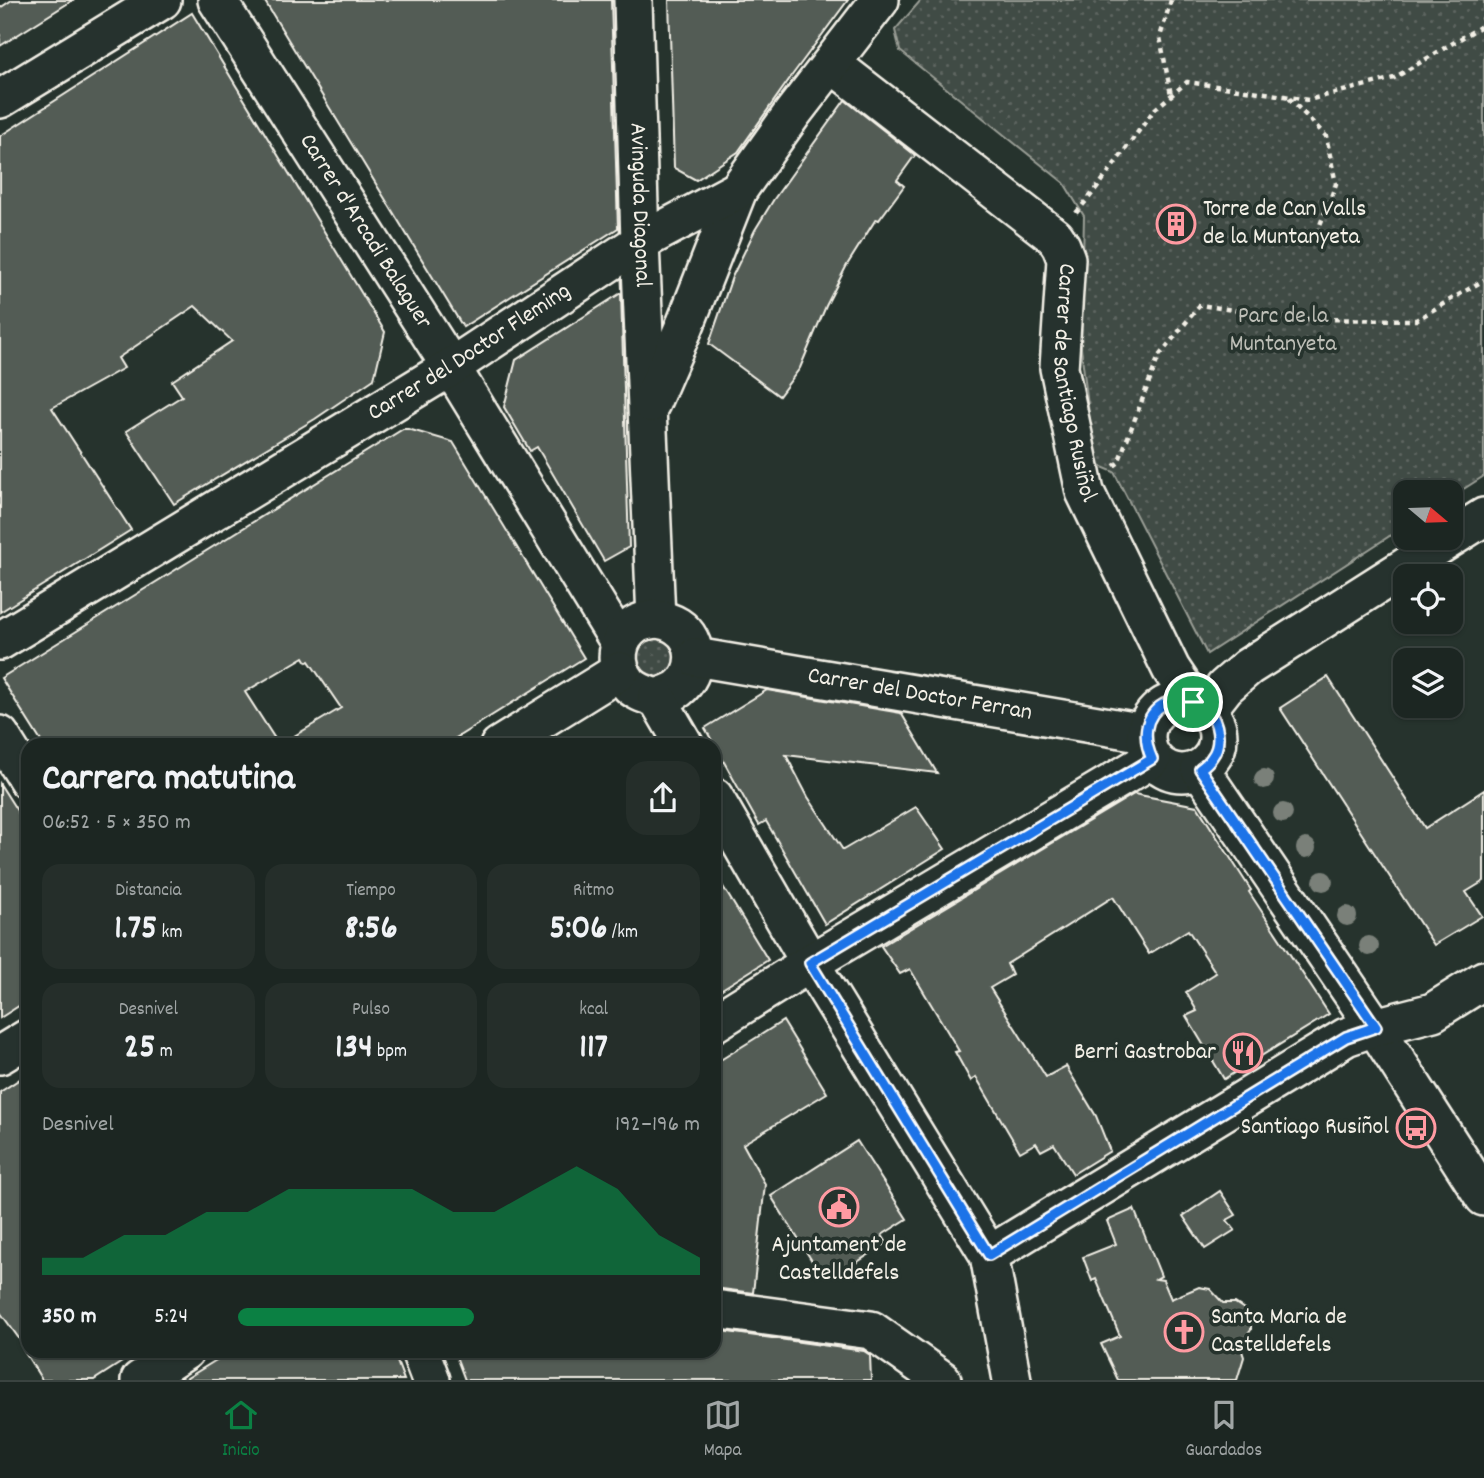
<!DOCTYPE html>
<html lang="es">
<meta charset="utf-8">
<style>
:root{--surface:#1c2622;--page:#252e2a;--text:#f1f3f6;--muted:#a0a5a5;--line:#3a4340;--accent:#0b8043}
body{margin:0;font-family:Dekko,sans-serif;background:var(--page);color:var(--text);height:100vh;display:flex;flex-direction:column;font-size:26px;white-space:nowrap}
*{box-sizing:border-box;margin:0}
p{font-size:23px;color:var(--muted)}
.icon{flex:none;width:38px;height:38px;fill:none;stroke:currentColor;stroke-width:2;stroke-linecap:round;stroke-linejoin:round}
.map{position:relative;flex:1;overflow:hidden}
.side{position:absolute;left:21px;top:738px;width:700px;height:620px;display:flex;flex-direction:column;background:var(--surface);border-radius:21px;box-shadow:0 2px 5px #0004,0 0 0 2px var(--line)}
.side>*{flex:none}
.needle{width:46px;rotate:109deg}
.controls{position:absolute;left:1393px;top:480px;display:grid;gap:14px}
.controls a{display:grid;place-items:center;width:70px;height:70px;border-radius:14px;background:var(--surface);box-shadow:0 2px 5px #0004,0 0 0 2px var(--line);font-size:35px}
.pin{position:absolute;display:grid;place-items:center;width:60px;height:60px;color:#fff;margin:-30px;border:4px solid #fff;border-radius:50%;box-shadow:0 2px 7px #0007}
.round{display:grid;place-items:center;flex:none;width:74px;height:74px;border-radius:21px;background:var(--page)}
.headline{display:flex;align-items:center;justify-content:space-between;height:119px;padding:0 21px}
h1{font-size:38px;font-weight:700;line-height:52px}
.stats{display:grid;grid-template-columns:repeat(3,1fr);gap:10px;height:119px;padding:7px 21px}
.stats div{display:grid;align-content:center;border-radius:18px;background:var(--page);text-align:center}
.stats b{font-size:35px;font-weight:700}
.stats small{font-size:19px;font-weight:400}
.stats p{font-size:19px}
.chart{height:196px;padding:14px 21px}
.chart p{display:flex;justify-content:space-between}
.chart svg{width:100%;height:126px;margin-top:7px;fill:var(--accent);opacity:.7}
ul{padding:0 21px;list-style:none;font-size:23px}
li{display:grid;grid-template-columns:112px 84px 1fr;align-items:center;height:52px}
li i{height:18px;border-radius:9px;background:var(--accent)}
.menu{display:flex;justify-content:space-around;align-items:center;height:98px;border-top:2px solid var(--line);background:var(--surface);font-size:19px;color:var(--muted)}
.menu a{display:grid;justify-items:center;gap:4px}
.menu .current{color:var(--accent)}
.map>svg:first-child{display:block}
.garden{fill:url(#garden-dots);stroke:#9a9e96;stroke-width:2}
.building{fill:#525c55;stroke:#f4f1e8;stroke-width:2;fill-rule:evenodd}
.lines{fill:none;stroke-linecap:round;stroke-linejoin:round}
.street-casing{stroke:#f4f1e8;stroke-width:42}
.path{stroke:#f4f1e8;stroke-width:4.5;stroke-dasharray:5 5;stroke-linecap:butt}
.street{stroke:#26332d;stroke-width:37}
.tree{fill:#7a8079}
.route-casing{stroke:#fff;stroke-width:14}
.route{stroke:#1a73e8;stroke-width:9}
.labels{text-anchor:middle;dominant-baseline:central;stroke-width:7;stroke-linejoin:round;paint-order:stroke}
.street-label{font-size:24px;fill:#f4f1e8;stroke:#26332d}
.poi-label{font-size:24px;fill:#f4f1e8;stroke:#26332d;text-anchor:start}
.park-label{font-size:24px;fill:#bebfb7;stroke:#26332d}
</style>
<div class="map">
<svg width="1484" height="1380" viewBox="0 0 1484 1380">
<defs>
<pattern id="garden-dots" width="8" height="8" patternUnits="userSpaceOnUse" patternTransform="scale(1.75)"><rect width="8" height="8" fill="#414b45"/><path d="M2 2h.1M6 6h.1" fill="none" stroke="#5d6560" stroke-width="1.8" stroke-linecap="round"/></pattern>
</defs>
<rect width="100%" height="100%" fill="#26332d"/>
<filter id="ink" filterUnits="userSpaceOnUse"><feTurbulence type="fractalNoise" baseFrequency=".0143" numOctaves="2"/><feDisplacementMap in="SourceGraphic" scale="14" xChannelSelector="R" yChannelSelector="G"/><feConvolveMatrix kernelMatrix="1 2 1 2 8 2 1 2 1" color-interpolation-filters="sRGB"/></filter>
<g filter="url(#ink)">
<g class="garden">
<path d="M 921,0 L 1484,0 L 1484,476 L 1451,497 L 1451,492 L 1405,492 L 1405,526 L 1207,654 L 1114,472 L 1095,464 L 1081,348 L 1084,216 L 1064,183 L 900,51 L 895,30 Z"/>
<path d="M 656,635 L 673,643 L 678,657 C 676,662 673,669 670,673 C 657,689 642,672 632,662 L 642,640 Z"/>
</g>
<g class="building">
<path d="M 12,0 L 73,0 L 0,46 L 0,8 Z"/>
<path d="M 264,0 L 611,0 L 618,228 L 463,327 Z"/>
<path d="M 669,0 L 848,0 L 793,74 L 738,152 L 696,180 L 674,168 Z"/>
<path d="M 192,13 L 385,332 L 374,379 L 315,419 L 174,504 L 126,431 L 182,396 L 172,381 L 232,341 L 195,306 L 118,358 L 124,368 L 52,408 L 131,530 L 0,612 L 0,136 Z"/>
<path d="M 845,100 L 915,155 L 897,180 L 904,186 L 879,220 L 876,219 L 847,265 L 826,306 L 800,368 L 779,396 L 709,344 L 732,277 L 755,230 L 774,199 Z"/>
<path d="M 621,293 L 629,547 L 604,561 L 537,447 L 530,451 L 504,407 L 516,360 Z"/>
<path d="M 403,429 L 408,429 L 453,442 L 584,658 L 443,746 L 44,746 L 1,678 ZM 304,657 L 307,662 L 309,661 L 341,708 L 279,745 L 245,692 Z"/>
<path d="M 1328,677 L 1425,828 L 1484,790 L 1484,881 L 1466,892 L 1482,916 L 1434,945 L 1280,708 Z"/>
<path d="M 767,690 L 901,713 L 937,773 L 786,755 L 808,797 L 843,850 L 916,807 L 945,849 L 825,924 L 766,821 L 759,825 L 705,728 Z"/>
<path d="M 0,784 L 28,828 L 28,1000 L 0,1018 Z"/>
<path d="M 1134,794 L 1197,806 L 1251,890 L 1249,892 L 1329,1014 L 1224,1079 L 1186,1016 L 1197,1011 L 1186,992 L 1216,973 L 1188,930 L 1149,954 L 1113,897 L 1007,964 L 1012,975 L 990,988 L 1046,1077 L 1066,1066 L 1096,1116 L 1110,1151 L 1073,1174 L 1054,1144 L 1041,1151 L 1036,1143 L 1020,1152 L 976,1077 L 971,1081 L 955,1052 L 959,1051 L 910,969 L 900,974 L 881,946 Z"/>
<path d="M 714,872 L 768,960 L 714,994 Z"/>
<path d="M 783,1021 L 827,1093 L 743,1144 L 765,1184 L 753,1293 L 714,1288 L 714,1064 Z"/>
<path d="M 20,1079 L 28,1093 L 28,1351 L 139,1351 L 94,1380 L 42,1380 L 24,1351 L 28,1351 L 0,1312 L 0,1092 Z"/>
<path d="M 857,1141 L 907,1219 L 882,1235 L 887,1243 L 840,1273 L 834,1263 L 819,1272 L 771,1196 Z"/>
<path d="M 1220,1191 L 1236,1215 L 1227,1220 L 1235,1230 L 1205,1249 L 1183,1216 Z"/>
<path d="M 1134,1209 L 1161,1276 L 1156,1279 L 1163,1280 L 1171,1299 L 1199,1287 L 1210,1289 L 1223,1303 L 1235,1303 L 1247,1311 L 1251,1317 L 1251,1330 L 1240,1345 L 1244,1357 L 1237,1380 L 1118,1380 L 1101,1344 L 1120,1336 L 1096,1279 L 1092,1281 L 1083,1257 L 1116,1244 L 1107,1221 Z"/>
<path d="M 714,1330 L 864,1351 L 870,1355 L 871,1380 L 465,1380 L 454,1351 L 714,1351 Z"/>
<path d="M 231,1351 L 393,1351 L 404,1380 L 184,1380 Z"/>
</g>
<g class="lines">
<defs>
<g id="street">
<path id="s1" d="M 217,0 L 451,367 L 620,643"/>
<path id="s2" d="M 633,0 L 640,242 L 656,619"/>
<path id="s3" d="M 832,64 L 1055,237 L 1061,246 L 1066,259 L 1059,368 L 1085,492 L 1171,669 L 1193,702"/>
<path d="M 0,99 L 162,0"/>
<path d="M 651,403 L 685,325 L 738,190"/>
<path d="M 656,619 C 664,620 671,622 677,626 C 700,641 698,673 678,689 C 672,693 664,695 657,698 C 647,695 635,692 628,683 C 613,665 615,639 635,625 C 641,621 649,620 656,619 Z"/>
<path id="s4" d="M 0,641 L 451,367 L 640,242 L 738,190 L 792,114 L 880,0"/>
<path id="s5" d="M 695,657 L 1145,733"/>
<path d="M 657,698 L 685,746"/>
<circle cx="1182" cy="737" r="36"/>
<path d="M 1207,710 L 1225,687 L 1248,667 L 1484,517"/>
<path d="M 0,735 L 28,780"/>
<path d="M 499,746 L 620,671"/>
<path d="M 1200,769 L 1375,1027 L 1484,1197"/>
<path d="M 714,797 L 810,963 L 989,1255 L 1012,1380"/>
<path d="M 714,1023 L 810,963 L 1152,759"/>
<path d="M 0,1055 L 28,1038"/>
<path d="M 989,1255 L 1346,1037 L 1375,1027 L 1433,1012 L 1484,980"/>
<path d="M 714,1309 L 871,1330 L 942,1380"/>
<path d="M 420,1351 L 431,1380"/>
<path d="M 140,1380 L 185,1351"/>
</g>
</defs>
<use href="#street" class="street-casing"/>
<g class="path">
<path d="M 1171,0 L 1160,37 L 1171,95"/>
<path d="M 1289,98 L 1326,136 L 1336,184 L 1316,235"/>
<path d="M 1076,213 L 1097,188 L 1154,110 L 1187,82 L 1253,91 L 1308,100 L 1394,78 L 1480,27 L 1484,17"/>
<path d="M 1114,466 L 1118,463 L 1159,356 L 1200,305 L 1294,319 L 1416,320 L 1484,280"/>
</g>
<use href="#street" class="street"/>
</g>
<g class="tree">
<circle cx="1264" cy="779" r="10"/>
<circle cx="1283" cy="813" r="10"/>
<circle cx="1306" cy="848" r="10"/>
<circle cx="1323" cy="881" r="10"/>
<circle cx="1347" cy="916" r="10"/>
<circle cx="1369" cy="946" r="10"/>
</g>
</g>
<g class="lines" filter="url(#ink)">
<defs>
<path id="route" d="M 1181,700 C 1190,701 1200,703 1207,710 C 1219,721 1222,744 1212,757 C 1209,762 1204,766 1200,769 L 1376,1027 L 1346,1037 L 989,1255 L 810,963 L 1152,759 C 1143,739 1143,716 1164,704 C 1169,702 1176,701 1181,700 Z"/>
</defs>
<use href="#route" class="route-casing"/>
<use href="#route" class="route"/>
</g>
<defs>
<symbol id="building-ring" viewBox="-11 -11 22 22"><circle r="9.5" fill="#26332d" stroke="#ff9aa2" stroke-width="1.5"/><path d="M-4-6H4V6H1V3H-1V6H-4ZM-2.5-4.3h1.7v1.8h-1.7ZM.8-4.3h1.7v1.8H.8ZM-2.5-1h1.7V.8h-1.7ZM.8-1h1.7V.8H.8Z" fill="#ff9aa2"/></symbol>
<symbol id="restaurant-ring" viewBox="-11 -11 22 22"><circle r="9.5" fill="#26332d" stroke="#ff9aa2" stroke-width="1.5"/><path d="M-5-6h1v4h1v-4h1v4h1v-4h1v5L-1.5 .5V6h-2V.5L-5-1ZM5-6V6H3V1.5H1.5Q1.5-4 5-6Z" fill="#ff9aa2"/></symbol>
<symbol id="bus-ring" viewBox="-11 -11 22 22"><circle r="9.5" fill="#26332d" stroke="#ff9aa2" stroke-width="1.5"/><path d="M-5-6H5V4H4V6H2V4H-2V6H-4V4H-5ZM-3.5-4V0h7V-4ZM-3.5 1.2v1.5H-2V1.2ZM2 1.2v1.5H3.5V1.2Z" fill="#ff9aa2"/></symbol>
<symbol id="civic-ring" viewBox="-11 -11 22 22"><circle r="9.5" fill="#26332d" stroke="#ff9aa2" stroke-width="1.5"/><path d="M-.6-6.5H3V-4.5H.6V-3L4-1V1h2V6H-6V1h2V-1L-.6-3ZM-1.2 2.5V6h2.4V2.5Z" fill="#ff9aa2"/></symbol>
<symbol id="church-ring" viewBox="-11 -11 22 22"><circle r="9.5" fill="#26332d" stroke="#ff9aa2" stroke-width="1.5"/><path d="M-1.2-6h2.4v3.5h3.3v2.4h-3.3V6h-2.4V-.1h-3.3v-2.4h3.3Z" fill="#ff9aa2"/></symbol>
</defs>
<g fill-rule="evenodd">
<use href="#building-ring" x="1154" y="202" width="44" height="44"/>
<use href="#restaurant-ring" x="1221" y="1031" width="44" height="44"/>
<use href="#bus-ring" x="1394" y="1106" width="44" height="44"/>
<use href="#civic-ring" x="817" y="1185" width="44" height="44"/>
<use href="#church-ring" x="1162" y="1310" width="44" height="44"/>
</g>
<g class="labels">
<g class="street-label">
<text stroke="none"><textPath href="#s2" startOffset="205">Avinguda Diagonal</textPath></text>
<text stroke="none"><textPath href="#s1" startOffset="275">Carrer d'Arcadi Balaguer</textPath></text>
<text stroke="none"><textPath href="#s4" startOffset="551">Carrer del Doctor Fleming</textPath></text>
<text stroke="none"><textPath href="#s3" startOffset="432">Carrer de Santiago Rusiñol</textPath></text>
<text stroke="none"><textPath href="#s5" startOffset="228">Carrer del Doctor Ferran</textPath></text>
</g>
<g class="poi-label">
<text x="1203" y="210">Torre de Can Valls<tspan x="1203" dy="28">de la Muntanyeta</tspan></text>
<text x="1216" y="1053" text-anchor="end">Berri Gastrobar</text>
<text x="1389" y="1128" text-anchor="end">Santiago Rusiñol</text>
<text x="839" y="1246" text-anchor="middle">Ajuntament de<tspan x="839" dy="28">Castelldefels</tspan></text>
<text x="1211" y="1318">Santa Maria de<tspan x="1211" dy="28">Castelldefels</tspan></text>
</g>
<g class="park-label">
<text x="1283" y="317">Parc de la<tspan x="1283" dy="28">Muntanyeta</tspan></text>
</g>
</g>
</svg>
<div class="controls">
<a><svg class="needle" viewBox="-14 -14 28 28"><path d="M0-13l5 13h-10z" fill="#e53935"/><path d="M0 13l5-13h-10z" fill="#a0a5a5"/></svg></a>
<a><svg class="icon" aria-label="locate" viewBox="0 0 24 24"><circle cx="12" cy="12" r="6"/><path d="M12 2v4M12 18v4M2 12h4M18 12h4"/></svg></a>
<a><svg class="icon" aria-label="layers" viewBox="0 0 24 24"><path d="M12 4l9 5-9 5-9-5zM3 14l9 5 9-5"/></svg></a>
</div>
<div class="pin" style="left:1193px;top:702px;background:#1e9e55"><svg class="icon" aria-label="arrive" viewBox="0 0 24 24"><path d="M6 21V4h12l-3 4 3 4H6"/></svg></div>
<section class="side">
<div class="headline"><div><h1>Carrera matutina</h1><p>06:52 · 5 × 350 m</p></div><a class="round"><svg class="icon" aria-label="share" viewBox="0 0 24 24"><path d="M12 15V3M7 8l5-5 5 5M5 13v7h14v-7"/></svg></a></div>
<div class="stats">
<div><p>Distancia</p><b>1.75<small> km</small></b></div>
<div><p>Tiempo</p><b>8:56</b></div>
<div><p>Ritmo</p><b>5:06<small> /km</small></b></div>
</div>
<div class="stats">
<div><p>Desnivel</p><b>25<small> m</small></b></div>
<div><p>Pulso</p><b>134<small> bpm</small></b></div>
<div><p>kcal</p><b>117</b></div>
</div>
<div class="chart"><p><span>Desnivel</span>192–196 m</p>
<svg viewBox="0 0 160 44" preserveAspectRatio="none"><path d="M0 44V38L10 38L20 30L30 30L40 22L50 22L60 14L70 14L80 14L90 14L100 22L110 22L120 14L130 6L140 14L150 30L160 38V44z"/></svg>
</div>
<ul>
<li><b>350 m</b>5:24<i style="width:51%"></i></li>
</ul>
</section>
</div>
<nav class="menu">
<a class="current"><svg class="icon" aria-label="home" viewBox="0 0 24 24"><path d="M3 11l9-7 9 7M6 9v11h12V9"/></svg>Inicio</a>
<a><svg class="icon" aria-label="map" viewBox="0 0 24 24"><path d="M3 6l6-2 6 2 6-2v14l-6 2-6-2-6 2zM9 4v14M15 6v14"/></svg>Mapa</a>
<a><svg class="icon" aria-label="saved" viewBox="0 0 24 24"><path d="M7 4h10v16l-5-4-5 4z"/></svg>Guardados</a>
</nav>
